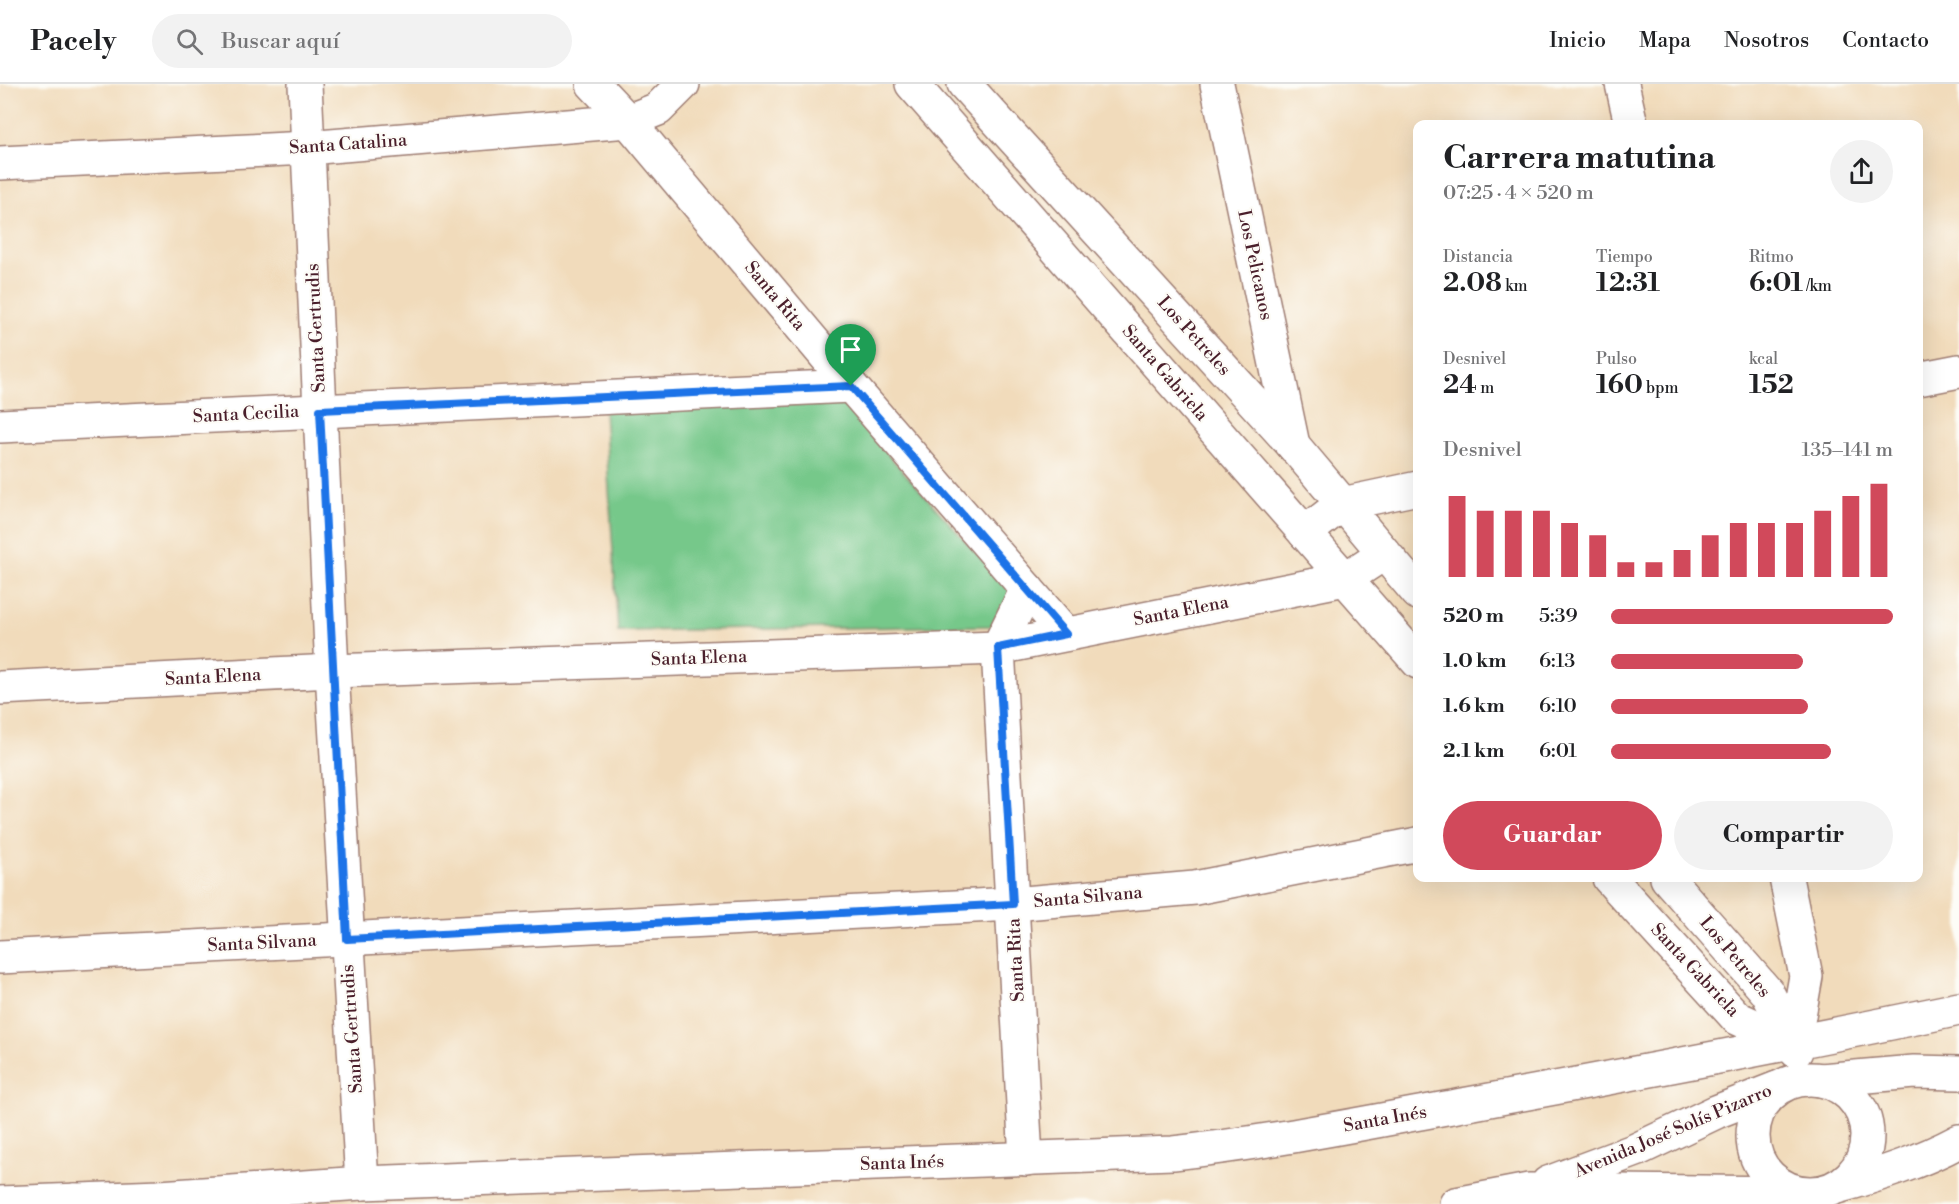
<!DOCTYPE html>
<html lang="es">
<meta charset="utf-8">
<style>
:root{--surface:#fff;--page:#f2f2f2;--text:#202124;--muted:#757577;--line:#e0e0e0;--accent:#d1495b}
body{margin:0;font-family:"Libre Bodoni",serif;background:var(--page);color:var(--text);height:100vh;display:flex;flex-direction:column;font-size:22px;white-space:nowrap}
*{box-sizing:border-box;margin:0}
p{font-size:20px;color:var(--muted)}
.icon{flex:none;width:33px;height:33px;fill:none;stroke:currentColor;stroke-width:2;stroke-linecap:round;stroke-linejoin:round}
.map{position:relative;flex:1;overflow:hidden}
.side{position:absolute;left:1413px;top:36px;width:510px;height:762px;display:flex;flex-direction:column;background:var(--surface);border-radius:12px;box-shadow:0 6px 24px #0002}
.side>*{flex:none}
.pin{position:absolute;display:grid;place-items:center;width:51px;height:51px;color:#fff;margin:-62px -26px;border-radius:50% 50% 50% 0;rotate:-45deg;box-shadow:0 0 6px #0007}
.pin .icon{rotate:45deg}
.round{display:grid;place-items:center;flex:none;width:63px;height:63px;border-radius:32px;background:var(--page)}
.overview{display:flex;align-items:center;justify-content:space-between;height:102px;padding:0 30px}
h1{font-size:33px;font-weight:700;line-height:45px}
.figures{display:grid;grid-template-columns:repeat(3,1fr);gap:9px;height:102px;padding:6px 30px}
.figures div{display:grid;align-content:center}
.figures b{font-size:26px;font-weight:700}
.figures small{font-size:16px;font-weight:400}
.figures p{font-size:16px}
.chart{height:168px;padding:12px 30px}
.chart p{display:flex;justify-content:space-between}
.chart svg{width:100%;height:108px;margin-top:6px;stroke:var(--accent);stroke-width:6}
.button{display:flex;gap:12px;margin-top:auto;padding:12px 30px}
.button a{flex:1;height:69px;border-radius:36px;background:var(--accent);color:#fff;font-size:24px;font-weight:700;line-height:69px;text-align:center}
.button a+a{background:var(--page);color:var(--text)}
ul{padding:0 30px;list-style:none;font-size:20px}
li{display:grid;grid-template-columns:96px 72px 1fr;align-items:center;height:45px}
li i{height:15px;border-radius:8px;background:var(--accent)}
header{display:flex;align-items:center;gap:36px;box-sizing:border-box;height:84px;padding:0 30px;background:var(--surface);border-bottom:2px solid var(--line)}
header strong{font-size:28px}
nav{display:flex;gap:33px;margin-inline-start:auto;font-size:21px}
.search{width:420px;height:54px;background:var(--page);display:flex;align-items:center;gap:15px;box-sizing:border-box;padding:0 21px;border-radius:33px;color:var(--muted);font-size:22px}
.map>svg:first-child{display:block}
.green{fill:#76c88a;stroke:#60745a;stroke-width:1.5}
.lines{fill:none;stroke-linecap:round;stroke-linejoin:round}
.street-casing{stroke:#9e7d73;stroke-width:36}
.secondary-casing{stroke:#9e7d73;stroke-width:36}
.street{stroke:#fff;stroke-width:33}
.secondary{stroke:#fff;stroke-width:33}
.route-casing{stroke:#fff;stroke-width:12}
.route{stroke:#1a73e8;stroke-width:8}
.labels{text-anchor:middle;dominant-baseline:central;stroke-width:4.5;stroke-linejoin:round;paint-order:stroke}
.street-label{font-size:18px;fill:#4a1f2b;stroke:#fdfcf7}
</style>
<header>
<strong>Pacely</strong>
<div class="search"><svg class="icon" aria-label="search" viewBox="0 0 24 24"><circle cx="10" cy="10" r="6"/><path d="M15 15l6 6"/></svg>Buscar aquí</div>
<nav><a>Inicio</a><a>Mapa</a><a>Nosotros</a><a>Contacto</a></nav>
</header>
<div class="map">
<svg width="1959" height="1120" viewBox="0 0 1959 1120">
<rect width="100%" height="100%" fill="#fdfcf7"/>
<filter id="ink" filterUnits="userSpaceOnUse"><feTurbulence type="fractalNoise" baseFrequency=".0167" numOctaves="2"/><feDisplacementMap in="SourceGraphic" scale="12" xChannelSelector="R" yChannelSelector="G"/><feConvolveMatrix kernelMatrix="1 2 1 2 8 2 1 2 1" color-interpolation-filters="sRGB"/></filter>
<filter id="wash" filterUnits="userSpaceOnUse"><feTurbulence type="fractalNoise" baseFrequency=".008" numOctaves="4" result="noise"/><feDisplacementMap in="SourceGraphic" scale="24" xChannelSelector="R" yChannelSelector="G"/><feGaussianBlur stdDeviation="1.35" result="paint"/><feColorMatrix in="noise" values="0 0 0 0 0 0 0 0 0 0 0 0 0 0 0 0 0 1.4 0 .05"/><feComposite in="paint" operator="in"/></filter>
<g filter="url(#wash)">
<rect width="100%" height="100%" fill="#f1dbbb"/>
<path class="green" d="M 840,317 L 1012,509 L 992,542 L 618,547 L 604,326 Z"/>
</g>
<g filter="url(#ink)">
<g class="lines">
<defs>
<g id="street">
<path d="M 305,0 L 332,587 L 362,1099"/>
<path d="M 593,0 L 628,37 L 851,302 L 1066,550"/>
<path d="M 1217,0 L 1293,361"/>
<path d="M 1622,0 L 1631,40"/>
<path d="M 0,79 L 307,64 L 628,37 L 658,25 L 683,0"/>
<path d="M 1918,295 L 1959,287"/>
<path d="M 0,342 L 851,302"/>
<path d="M 1305,449 L 1342,420 L 1418,404"/>
<path d="M 0,604 L 332,587 L 998,564 L 1345,495 L 1383,470"/>
<path d="M 1786,794 L 1806,892 L 1794,960"/>
<path d="M 0,873 L 1013,820 L 1195,804 L 1418,760"/>
<path d="M 1026,1075 L 998,564 L 1027,505"/>
<path d="M 0,1119 L 160,1113 L 362,1099 L 1173,1069 C 1272,1058 1370,1038 1468,1020 C 1632,990 1796,959 1959,925"/>
</g>
<g id="secondary">
<path d="M 912,0 L 1418,578"/>
<path d="M 964,0 L 1293,361 L 1418,509"/>
<path d="M 1609,794 L 1737,934 L 1794,960"/>
<path d="M 1667,794 L 1767,908 L 1794,960 L 1796,967"/>
<circle cx="1810" cy="1052" r="57"/>
<path d="M 1821,996 L 1914,988 L 1959,989"/>
<path d="M 1548,1099 L 1636,1066 L 1716,1028 L 1777,1004"/>
<path d="M 1837,1103 C 1879,1091 1920,1078 1959,1057"/>
<path d="M 75,1116 L 85,1120"/>
<path d="M 155,1120 L 160,1113"/>
<path d="M 1456,1120 L 1529,1106 L 1798,1109"/>
</g>
</defs>
<use href="#street" class="street-casing"/>
<use href="#secondary" class="secondary-casing"/>
<use href="#street" class="street"/>
<use href="#secondary" class="secondary"/>
</g>
</g>
<g class="lines" filter="url(#ink)">
<defs>
<path id="route" d="M 851,302 L 1066,550 L 998,564 L 1013,820 L 347,855 L 320,326 Z"/>
</defs>
<use href="#route" class="route-casing"/>
<use href="#route" class="route"/>
</g>
<g class="labels">
<g class="street-label">
<text transform="translate(348 60) rotate(-4)">Santa Catalina</text>
<text transform="translate(1255 181) rotate(78)">Los Pelicanos</text>
<text transform="translate(775 212) rotate(50)">Santa Rita</text>
<text transform="translate(316 244) rotate(-93)">Santa Gertrudis</text>
<text transform="translate(1194 252) rotate(48)">Los Petreles</text>
<text transform="translate(1165 289) rotate(49)">Santa Gabriela</text>
<text transform="translate(246 330) rotate(-3)">Santa Cecilia</text>
<text transform="translate(1181 527) rotate(-11)">Santa Elena</text>
<text transform="translate(699 574) rotate(-2)">Santa Elena</text>
<text transform="translate(213 593) rotate(-3)">Santa Elena</text>
<text transform="translate(1088 813) rotate(-5)">Santa Silvana</text>
<text transform="translate(262 859) rotate(-3)">Santa Silvana</text>
<text transform="translate(1735 873) rotate(50)">Los Petreles</text>
<text transform="translate(1016 876) rotate(-93)">Santa Rita</text>
<text transform="translate(1695 886) rotate(47)">Santa Gabriela</text>
<text transform="translate(352 945) rotate(-94)">Santa Gertrudis</text>
<text transform="translate(1385 1035) rotate(-10)">Santa Inés</text>
<text transform="translate(1673 1047) rotate(-23)">Avenida José Solís Pizarro</text>
<text transform="translate(902 1079) rotate(-2)">Santa Inés</text>
</g>
</g>
</svg>
<div class="pin" style="left:851px;top:302px;background:#1e9e55"><svg class="icon" aria-label="arrive" viewBox="0 0 24 24"><path d="M6 21V4h12l-3 4 3 4H6"/></svg></div>
<section class="side">
<div class="overview"><div><h1>Carrera matutina</h1><p>07:25 · 4 × 520 m</p></div><a class="round"><svg class="icon" aria-label="share" viewBox="0 0 24 24"><path d="M12 15V3M7 8l5-5 5 5M5 13v7h14v-7"/></svg></a></div>
<div class="figures">
<div><p>Distancia</p><b>2.08<small> km</small></b></div>
<div><p>Tiempo</p><b>12:31</b></div>
<div><p>Ritmo</p><b>6:01<small> /km</small></b></div>
</div>
<div class="figures">
<div><p>Desnivel</p><b>24<small> m</small></b></div>
<div><p>Pulso</p><b>160<small> bpm</small></b></div>
<div><p>kcal</p><b>152</b></div>
</div>
<div class="chart"><p><span>Desnivel</span>135–141 m</p>
<svg viewBox="0 0 160 44" preserveAspectRatio="none"><path d="M5 44V11M15 44V17M25 44V17M35 44V17M45 44V22M55 44V27M65 44V38M75 44V38M85 44V33M95 44V27M105 44V22M115 44V22M125 44V22M135 44V17M145 44V11M155 44V6"/></svg>
</div>
<ul>
<li><b>520 m</b>5:39<i style="width:100%"></i></li>
<li><b>1.0 km</b>6:13<i style="width:68%"></i></li>
<li><b>1.6 km</b>6:10<i style="width:70%"></i></li>
<li><b>2.1 km</b>6:01<i style="width:78%"></i></li>
</ul>
<div class="button"><a>Guardar</a><a>Compartir</a></div>
</section>
</div>
